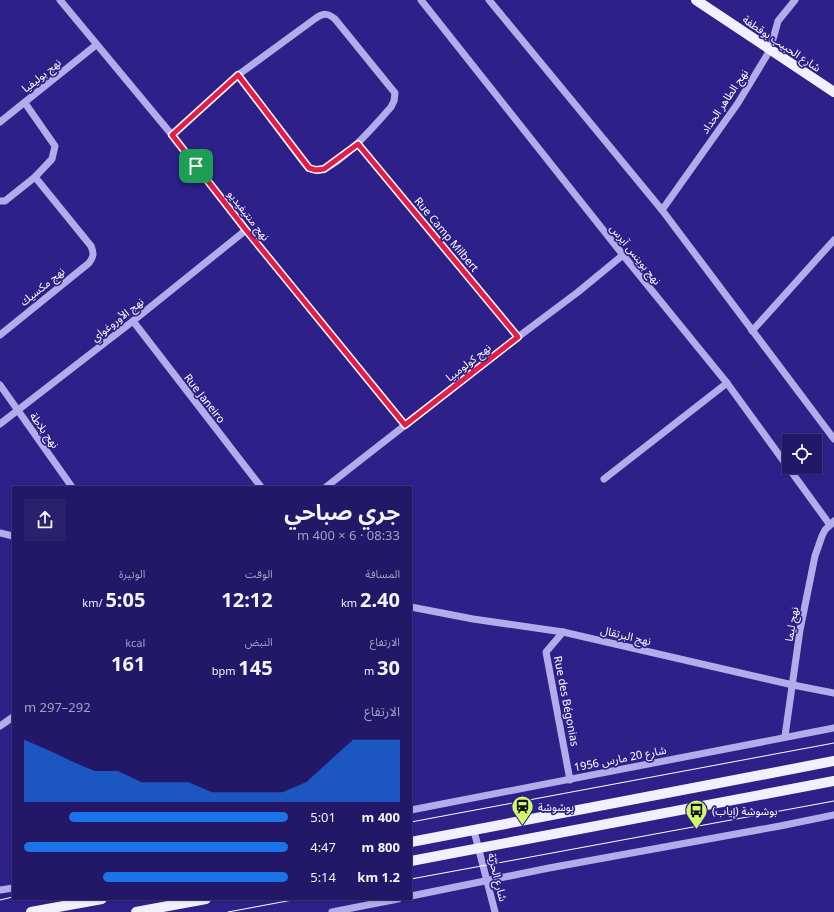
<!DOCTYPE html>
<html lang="ar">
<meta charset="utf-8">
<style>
:root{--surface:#221867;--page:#2a216d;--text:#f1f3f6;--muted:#a2a0c0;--line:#3f377b;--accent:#1a73e8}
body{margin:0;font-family:"Noto Sans","Noto Sans Arabic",sans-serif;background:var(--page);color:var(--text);direction:rtl;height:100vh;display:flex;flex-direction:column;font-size:15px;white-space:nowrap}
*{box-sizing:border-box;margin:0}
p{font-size:13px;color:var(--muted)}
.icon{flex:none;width:22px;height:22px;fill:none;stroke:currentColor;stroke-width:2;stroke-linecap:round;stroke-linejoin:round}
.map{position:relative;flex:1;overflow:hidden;direction:ltr}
.sheet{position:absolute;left:12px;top:486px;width:400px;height:414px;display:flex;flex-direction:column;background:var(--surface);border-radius:0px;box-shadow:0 1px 3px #0004,0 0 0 1px var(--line);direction:rtl}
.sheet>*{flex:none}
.tools{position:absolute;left:782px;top:434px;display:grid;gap:8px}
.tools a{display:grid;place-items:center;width:40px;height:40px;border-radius:0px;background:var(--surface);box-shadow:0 1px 3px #0004,0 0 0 1px var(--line);font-size:20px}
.pin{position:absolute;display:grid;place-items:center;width:34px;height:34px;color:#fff;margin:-17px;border-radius:8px;box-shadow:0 2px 6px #0006}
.round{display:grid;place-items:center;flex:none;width:42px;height:42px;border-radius:0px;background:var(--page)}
.summary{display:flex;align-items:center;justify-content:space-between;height:68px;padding:0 12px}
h1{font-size:22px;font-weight:700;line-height:30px}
.stats{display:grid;grid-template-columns:repeat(3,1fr);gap:6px;height:68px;padding:4px 12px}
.stats div{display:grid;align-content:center}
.stats b{font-size:20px;font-weight:700}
.stats small{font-size:11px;font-weight:400}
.stats p{font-size:11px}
.chart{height:112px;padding:8px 12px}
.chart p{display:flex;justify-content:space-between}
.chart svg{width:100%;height:72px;margin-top:4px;fill:var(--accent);opacity:.7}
ul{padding:0 12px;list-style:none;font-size:13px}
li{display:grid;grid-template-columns:64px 48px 1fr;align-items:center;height:30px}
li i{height:10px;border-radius:5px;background:var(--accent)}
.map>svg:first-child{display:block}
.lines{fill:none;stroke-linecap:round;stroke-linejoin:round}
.minor{stroke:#b3aceb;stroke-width:7}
.major{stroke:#f2f0fe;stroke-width:10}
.tram{stroke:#fff;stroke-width:1}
.route-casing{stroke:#fff;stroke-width:8}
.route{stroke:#e11d48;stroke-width:5}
.labels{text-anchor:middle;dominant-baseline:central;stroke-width:3.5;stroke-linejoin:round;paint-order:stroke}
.street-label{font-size:11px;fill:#fff;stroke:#2e2089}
.poi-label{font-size:11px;fill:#fff;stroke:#2e2089;text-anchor:start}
</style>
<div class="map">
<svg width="834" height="912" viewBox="0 0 834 912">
<rect width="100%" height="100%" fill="#2e2089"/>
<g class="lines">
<g class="minor">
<path d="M 60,0 L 172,135 L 246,230 L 405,425"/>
<path d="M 421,0 L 623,255 L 727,383 L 830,525"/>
<path d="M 489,0 L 662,210 L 834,439"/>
<path d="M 0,122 L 96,45"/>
<path d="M 172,135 L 238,75 L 316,18 C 324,13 328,13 335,19 L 395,93 L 394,101 L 391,107 C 378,122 336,171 317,170 C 311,170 308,167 304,163 L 238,75"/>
<path d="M 358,144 L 518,337"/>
<path d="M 0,201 L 5,201 L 35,177 L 52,159 L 55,146 L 25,103"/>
<path d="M 662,210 L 738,103 L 770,50 L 778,21 L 795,0"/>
<path d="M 133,321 L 261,487"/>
<path d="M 752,331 L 834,240"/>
<path d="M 0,335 L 89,263 C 94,256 94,253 91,246 L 35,177"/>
<path d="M 0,385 L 72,487"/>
<path d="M 0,424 L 133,321 L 246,230"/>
<path d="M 604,479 L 727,383"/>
<path d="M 326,487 L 518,337 L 578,292 L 623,255"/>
<path d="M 0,533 L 13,536"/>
<path d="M 411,607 L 473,619 L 563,632 L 793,685 L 834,693"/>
<path d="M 563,632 L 546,652 L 570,780"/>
<path d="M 0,726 L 13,717"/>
<path d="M 785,736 L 800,630 L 815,556 L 822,536 L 825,530 L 834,521"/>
<path d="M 411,810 L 834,728"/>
<path d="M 474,831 L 495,912"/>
<path d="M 0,890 L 13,888"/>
<path d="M 411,896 L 549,868 L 780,826 L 834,815"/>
<path d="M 332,912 L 398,899"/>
</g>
<g class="major">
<path d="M 696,0 L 834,92"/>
<path d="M 411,842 L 834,761"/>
<path d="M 411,861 L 834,781"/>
<path d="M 31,912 L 102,899"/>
<path d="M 136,912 L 206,899"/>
</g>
<g class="tram">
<path d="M 411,822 L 834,743"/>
<path d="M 411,879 L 834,801"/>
<path d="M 0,900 L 13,897"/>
<path d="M 228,912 L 298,899"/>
</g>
</g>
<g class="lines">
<defs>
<path id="route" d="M 238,75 L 309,168 L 316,170 L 324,169 L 358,144 L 518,337 L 405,425 L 246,230 L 172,135 Z"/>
</defs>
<use href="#route" class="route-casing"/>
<use href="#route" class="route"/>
</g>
<defs>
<symbol id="station-pin" viewBox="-11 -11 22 30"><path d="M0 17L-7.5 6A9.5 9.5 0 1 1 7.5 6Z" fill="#d1f86c" stroke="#2e2089"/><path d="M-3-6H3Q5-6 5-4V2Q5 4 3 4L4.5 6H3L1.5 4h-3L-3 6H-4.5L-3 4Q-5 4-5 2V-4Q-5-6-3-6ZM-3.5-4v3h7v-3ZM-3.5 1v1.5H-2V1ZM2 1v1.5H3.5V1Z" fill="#111"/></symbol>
<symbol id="bus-pin" viewBox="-11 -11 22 30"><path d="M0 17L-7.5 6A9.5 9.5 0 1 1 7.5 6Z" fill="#d1f86c" stroke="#2e2089"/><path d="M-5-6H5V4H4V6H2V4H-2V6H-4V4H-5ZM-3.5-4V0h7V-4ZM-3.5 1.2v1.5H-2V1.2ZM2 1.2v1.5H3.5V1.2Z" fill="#111"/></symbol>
</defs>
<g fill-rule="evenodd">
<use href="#station-pin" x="510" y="794" width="25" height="34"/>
<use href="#bus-pin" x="684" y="798" width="25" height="34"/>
</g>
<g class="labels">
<g class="street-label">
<text transform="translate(782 43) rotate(34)">شارع الحبيب بوقطفة</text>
<text transform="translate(41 75) rotate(-39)">نهج بوليفيا</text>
<text transform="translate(724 101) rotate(-56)">نهج الطاهر الحداد</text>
<text transform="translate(249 215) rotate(52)">نهج منتيفيديو</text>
<text transform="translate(447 234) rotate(50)">Rue Camp Milbert</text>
<text transform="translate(636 254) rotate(51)">نهج بوينس آيرس</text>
<text transform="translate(42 286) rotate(-39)">نهج مكسيك</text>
<text transform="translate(117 319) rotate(-38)">نهج الأوروغواي</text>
<text transform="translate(468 362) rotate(-38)">نهج كولومبيا</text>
<text transform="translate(205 398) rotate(52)">Rue Janeiro</text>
<text transform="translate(45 430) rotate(54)">نهج بلاطة</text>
<text transform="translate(791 624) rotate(-80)">نهج ليما</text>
<text transform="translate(626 635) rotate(13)">نهج البرتقال</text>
<text transform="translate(567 701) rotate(79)">Rue des Bégonias</text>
<text transform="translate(620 758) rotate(-11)">شارع 20 مارس 1956</text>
<text transform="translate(498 877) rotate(76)">شارع الحرّيّة</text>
</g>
<g class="poi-label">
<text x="538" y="806">بوشوشة</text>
<text x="712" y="810">بوشوشة (إياب)</text>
</g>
</g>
</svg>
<div class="tools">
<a><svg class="icon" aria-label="locate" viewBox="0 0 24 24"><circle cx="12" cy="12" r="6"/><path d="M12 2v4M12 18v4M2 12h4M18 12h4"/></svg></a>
</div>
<div class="pin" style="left:196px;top:166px;background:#1e9e55"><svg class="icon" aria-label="arrive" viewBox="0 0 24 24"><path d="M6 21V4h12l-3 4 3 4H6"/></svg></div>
<section class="sheet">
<div class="summary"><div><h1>جري صباحي</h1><p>08:33 · 6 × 400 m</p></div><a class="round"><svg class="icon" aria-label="share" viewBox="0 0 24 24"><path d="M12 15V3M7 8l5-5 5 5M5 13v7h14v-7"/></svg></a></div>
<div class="stats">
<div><p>المسافة</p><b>2.40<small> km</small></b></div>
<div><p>الوقت</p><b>12:12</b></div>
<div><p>الوتيرة</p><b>5:05<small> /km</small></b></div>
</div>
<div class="stats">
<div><p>الارتفاع</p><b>30<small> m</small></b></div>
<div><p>النبض</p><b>145<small> bpm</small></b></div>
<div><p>kcal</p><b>161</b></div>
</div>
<div class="chart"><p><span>الارتفاع</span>292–297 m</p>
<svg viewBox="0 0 160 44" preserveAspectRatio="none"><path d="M0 44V6L10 12L20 19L30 25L40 25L50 32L60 32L70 32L80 38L90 38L100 38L110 38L120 32L130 19L140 6L150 6L160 6V44z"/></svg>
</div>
<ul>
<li><b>400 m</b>5:01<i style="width:83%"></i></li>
<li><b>800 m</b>4:47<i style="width:100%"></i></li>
<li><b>1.2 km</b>5:14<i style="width:70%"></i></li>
</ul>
</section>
</div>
